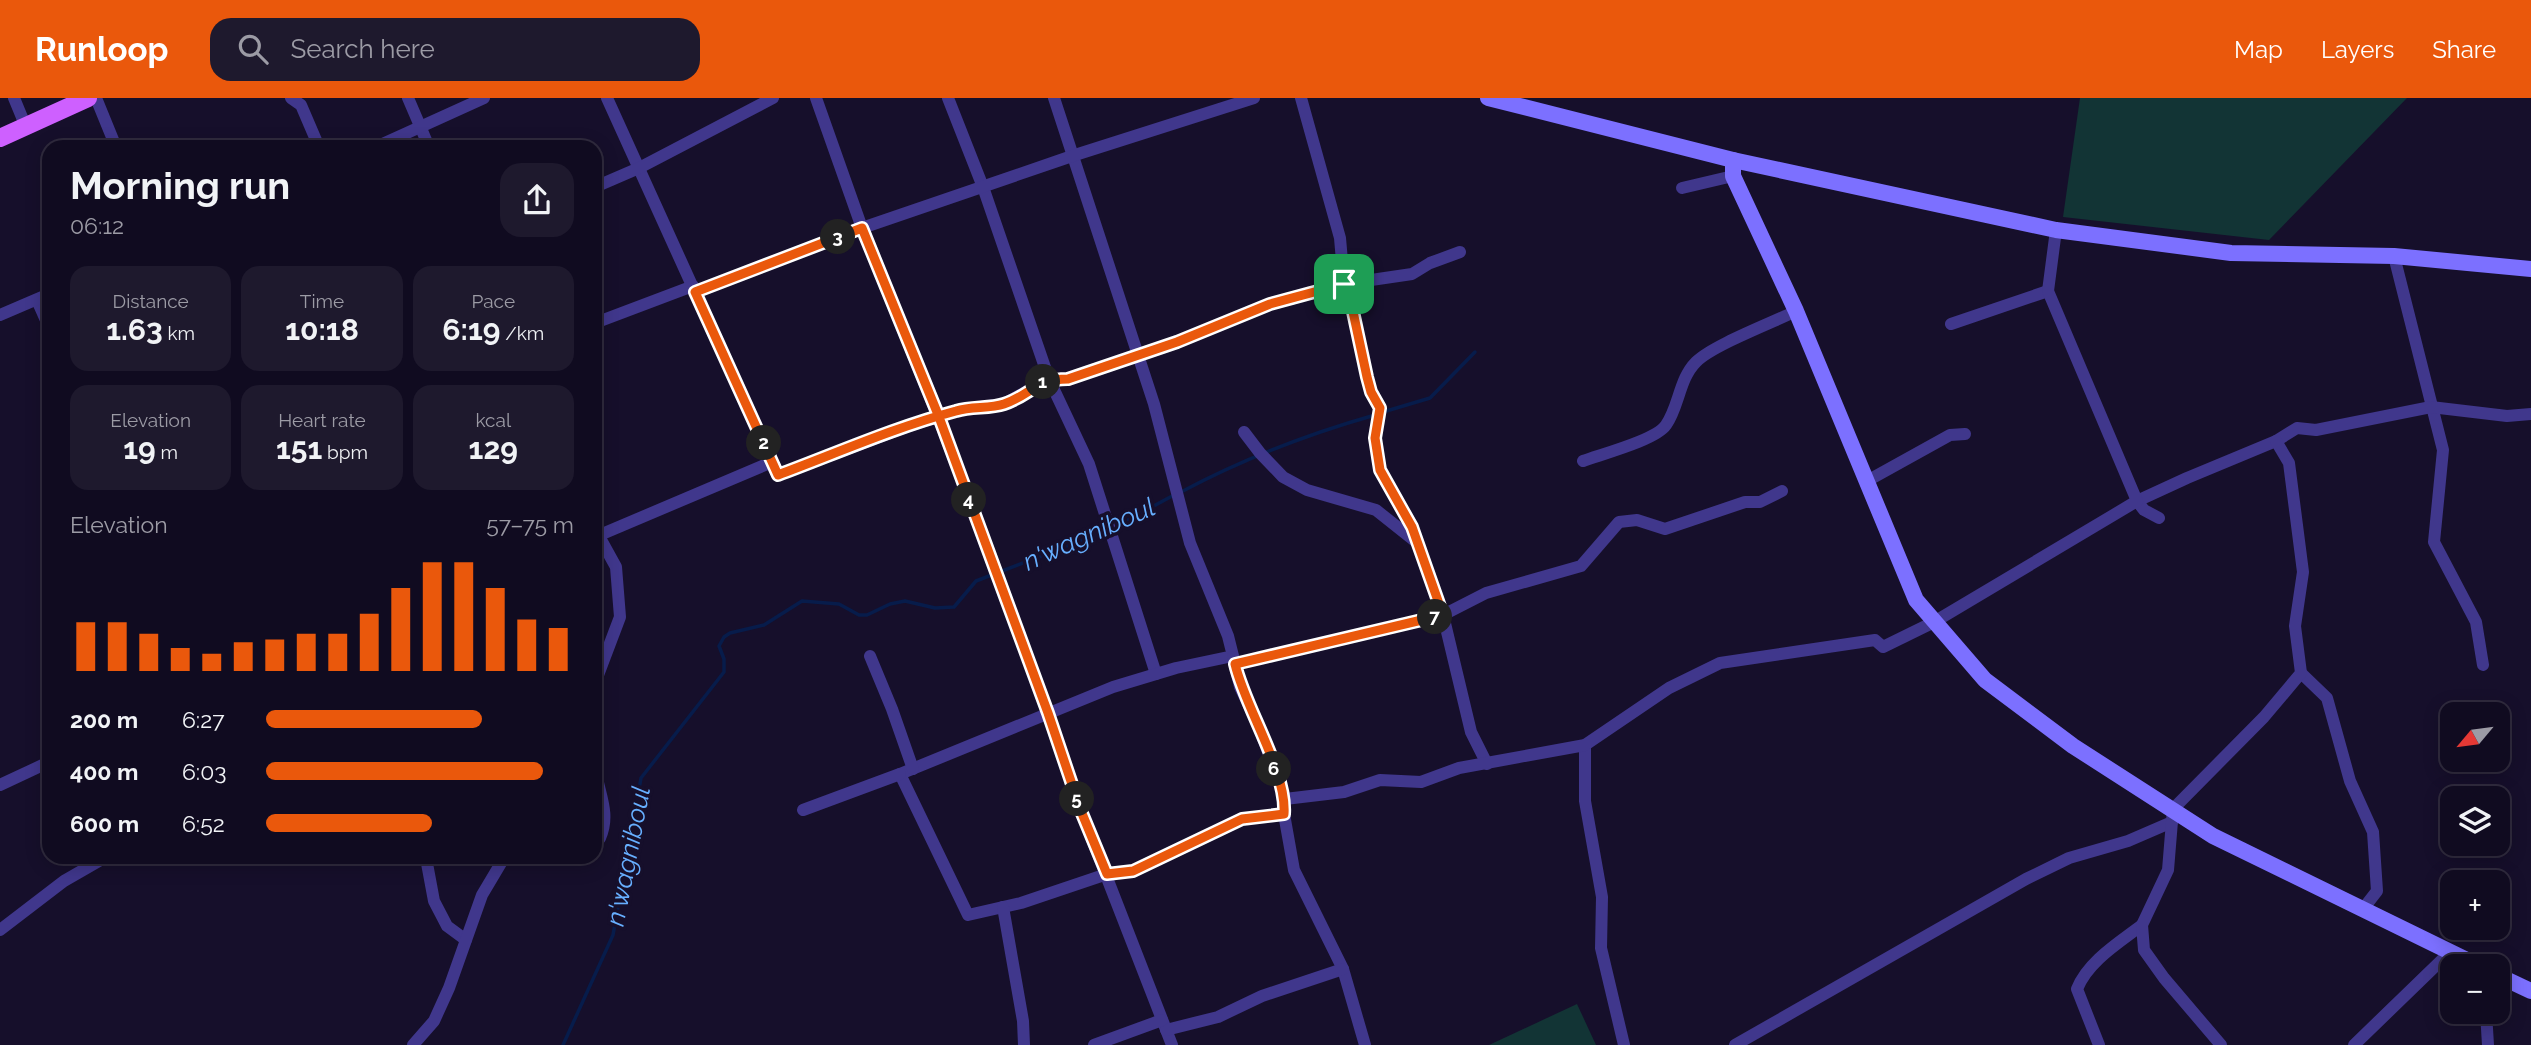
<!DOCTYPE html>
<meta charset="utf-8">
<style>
:root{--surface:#100b20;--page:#1e192d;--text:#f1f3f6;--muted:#9c9ba5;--line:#302b3e;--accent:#ea580c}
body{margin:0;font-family:Raleway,sans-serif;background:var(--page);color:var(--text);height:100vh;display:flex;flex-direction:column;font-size:26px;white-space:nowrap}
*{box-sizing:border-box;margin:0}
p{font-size:23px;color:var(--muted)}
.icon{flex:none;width:38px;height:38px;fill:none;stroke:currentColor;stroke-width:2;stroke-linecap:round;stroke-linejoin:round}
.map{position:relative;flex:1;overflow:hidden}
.panel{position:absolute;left:42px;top:42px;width:560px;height:724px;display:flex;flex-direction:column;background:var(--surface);border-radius:21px;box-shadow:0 4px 18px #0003,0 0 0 2px var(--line)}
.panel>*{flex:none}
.needle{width:46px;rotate:241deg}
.tools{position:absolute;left:2440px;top:604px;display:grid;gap:14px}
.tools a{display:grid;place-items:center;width:70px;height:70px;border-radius:14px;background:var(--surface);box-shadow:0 4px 18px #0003,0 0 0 2px var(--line);font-size:35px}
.pin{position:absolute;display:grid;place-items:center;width:60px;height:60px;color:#fff;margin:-30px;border-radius:14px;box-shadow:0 4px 10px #0006}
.km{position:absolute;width:35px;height:35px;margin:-18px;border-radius:50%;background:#222;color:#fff;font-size:19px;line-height:35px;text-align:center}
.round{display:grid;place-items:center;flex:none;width:74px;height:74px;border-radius:21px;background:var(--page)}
.summary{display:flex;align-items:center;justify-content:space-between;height:119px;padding:0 28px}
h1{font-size:38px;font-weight:700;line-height:52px}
.metrics{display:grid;grid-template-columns:repeat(3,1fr);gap:10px;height:119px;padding:7px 28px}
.metrics div{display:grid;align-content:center;border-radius:18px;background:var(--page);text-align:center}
.metrics b{font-size:30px;font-weight:700}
.metrics small{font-size:19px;font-weight:400}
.metrics p{font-size:19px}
.chart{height:196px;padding:14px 28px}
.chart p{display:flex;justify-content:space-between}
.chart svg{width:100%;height:126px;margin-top:7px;stroke:var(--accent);stroke-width:6}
ul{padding:0 28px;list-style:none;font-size:23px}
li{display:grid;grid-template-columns:112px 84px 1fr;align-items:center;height:52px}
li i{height:18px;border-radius:9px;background:var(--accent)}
header{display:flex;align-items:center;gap:42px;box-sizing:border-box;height:98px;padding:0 35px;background:var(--accent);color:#fff}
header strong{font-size:33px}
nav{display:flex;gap:38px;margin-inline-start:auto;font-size:24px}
.search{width:490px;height:63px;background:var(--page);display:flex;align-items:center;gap:18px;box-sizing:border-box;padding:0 24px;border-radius:21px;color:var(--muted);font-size:26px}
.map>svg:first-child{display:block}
.green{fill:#123435}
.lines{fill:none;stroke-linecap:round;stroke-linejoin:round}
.stream{stroke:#071c4b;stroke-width:3.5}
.street{stroke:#40378c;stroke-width:12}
.secondary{stroke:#7c70ff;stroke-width:16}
.primary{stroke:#ce60ff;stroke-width:18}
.route-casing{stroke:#fff;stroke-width:14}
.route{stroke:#ea580c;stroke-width:9}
.labels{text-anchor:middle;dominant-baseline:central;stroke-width:7;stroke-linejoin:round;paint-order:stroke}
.water-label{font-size:26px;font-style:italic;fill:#67afff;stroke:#160f2b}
</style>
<header>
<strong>Runloop</strong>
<div class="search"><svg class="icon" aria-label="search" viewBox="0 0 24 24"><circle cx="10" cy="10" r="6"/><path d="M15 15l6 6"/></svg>Search here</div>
<nav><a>Map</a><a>Layers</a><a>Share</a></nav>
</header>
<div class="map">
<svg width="2531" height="947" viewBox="0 0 2531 947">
<rect width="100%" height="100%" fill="#160f2b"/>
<g class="green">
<path d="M 2080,0 L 2407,0 L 2269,142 L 2063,119 Z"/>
<path d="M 1577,906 L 1596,947 L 1489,947 Z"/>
</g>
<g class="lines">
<g class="stream">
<path d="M 1383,314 L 1430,300 L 1475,254"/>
<path d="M 1181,394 C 1243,361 1308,336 1375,317"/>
<path d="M 1113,430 L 1174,397"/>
<path d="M 563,947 L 613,837 L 641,680 L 724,574 L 724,561 L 719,548 L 724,539 L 730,535 L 764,527 L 802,503 L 839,506 L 859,517 L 867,517 L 890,506 L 905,503 L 935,510 L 954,509 L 976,483 L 1106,433"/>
</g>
<g class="street">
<path d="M 14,0 L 26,29"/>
<path d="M 96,0 L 116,49"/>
<path d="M 291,0 L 301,7 L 319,49"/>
<path d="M 408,0 L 429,49"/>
<path d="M 607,0 L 778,377 L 909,328 L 958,312 L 1004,306 L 1049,281 L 1068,281 L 1177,244 L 1270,206 L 1344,186 L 1412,176 L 1430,165 L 1460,154"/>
<path d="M 816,0 L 862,130 L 938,319 L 994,467 L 1048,615 L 1081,713 L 1172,947"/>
<path d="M 948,0 L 983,89 L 1049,281 L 1089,366 L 1156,576"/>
<path d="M 1054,0 L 1154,306 L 1190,445 L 1228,538 L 1233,558 L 1176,570 L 1113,589 L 900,676 L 968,817 L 1021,805 L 1107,776 L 1133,773 L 1242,721 L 1284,716"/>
<path d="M 1301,0 L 1340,140 L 1344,186 L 1352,210 L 1367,279 L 1371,294 L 1380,310 L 1375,339 L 1380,372 L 1412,429 L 1443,517 L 1471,634 L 1487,666"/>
<path d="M 376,49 L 484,0"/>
<path d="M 595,89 L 639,70 L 773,0"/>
<path d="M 1682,90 L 1733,78"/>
<path d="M 2394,158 L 2443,352 L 2434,444 L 2476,524 L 2483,567"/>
<path d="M 695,194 L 862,130 L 1075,57 L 1254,0"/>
<path d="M 37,202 L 49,229"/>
<path d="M 0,217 L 49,196"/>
<path d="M 595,225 L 693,188"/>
<path d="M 1951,226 L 2048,193"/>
<path d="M 1244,334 L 1260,355 L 1283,379 L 1307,392 L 1376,412 L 1415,443"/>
<path d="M 1583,363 C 1602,356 1656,342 1666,327 C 1679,309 1679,281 1696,264 C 1713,247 1772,225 1796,213"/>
<path d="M 1867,383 L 1950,337 L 1965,336"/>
<path d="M 2159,420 L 2144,412 L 2137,403 L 2187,380 L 2276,343 L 2297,330 L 2316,332 L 2431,309 L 2507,318 L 2531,316"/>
<path d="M 595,439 L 772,364"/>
<path d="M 870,558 L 892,611 L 913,671"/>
<path d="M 1233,559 L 1240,589 L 1259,629 L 1285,701 L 1284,716 L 1294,772 L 1343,871 L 1365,947"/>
<path d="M 1235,566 L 1443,517 L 1486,495 L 1581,468 L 1619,424 L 1637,422 L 1665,431 L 1745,404 L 1760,404 L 1782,393"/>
<path d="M 2301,575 L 2327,600 L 2350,683 L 2373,734 L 2377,793 L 2363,811"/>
<path d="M 595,585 L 620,519 L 616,469 L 595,431"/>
<path d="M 1585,647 L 1585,703 L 1602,799 L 1601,850 L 1624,947"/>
<path d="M 595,665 C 596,692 612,713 600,740"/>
<path d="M 0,687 L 49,664"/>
<path d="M 1285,701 L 1344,694 L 1380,682 L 1421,684 L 1459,670 L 1585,647 L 1669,590 L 1720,565 L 1875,542 L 1883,549 L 1934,524 L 2137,403 L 2048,193 L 2056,132"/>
<path d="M 803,712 L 900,676"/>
<path d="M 426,760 L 434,803 L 447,828 L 466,842"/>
<path d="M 1003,809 L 1023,923 L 1024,947"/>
<path d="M 0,832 L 64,783 L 104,760"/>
<path d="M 2486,914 L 2488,947"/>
<path d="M 1166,932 L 1218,919 L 1262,898 L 1343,871"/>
<path d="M 413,947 L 434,923 L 449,890 L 482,797 L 504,760"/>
<path d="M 1094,947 L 1162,922"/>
<path d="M 1735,947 L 2026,781 L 2069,760 L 2128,743 L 2172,724"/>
<path d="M 2099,947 L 2077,891 C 2088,863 2120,844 2142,827"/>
<path d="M 2221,947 L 2164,880 L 2144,852 L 2142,827 L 2168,772 L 2173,711 L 2264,619 L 2301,575 L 2295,528 L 2303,474 L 2289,365 L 2276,343"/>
<path d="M 2354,947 L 2450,854"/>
</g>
<g class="secondary">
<path d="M 1488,0 L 1733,62 L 2056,132 L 2231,155 L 2394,158 L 2531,171"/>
<path d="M 1733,62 L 1733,78 L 1796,213 L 1916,502 L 1985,582 L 2073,648 L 2213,738 L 2479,868"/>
<path d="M 2497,877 L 2531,893"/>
</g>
<path class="primary" d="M 0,40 L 88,0"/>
</g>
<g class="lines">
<defs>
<path id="route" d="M 1344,186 L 1270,206 L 1177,244 L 1068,281 C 1035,281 1031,297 1004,306 C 989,311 972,308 956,313 C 896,329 837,355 778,377 L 695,194 L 862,130 L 939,319 L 1048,615 L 1081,713 L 1107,776 L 1133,773 L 1242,721 L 1284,716 C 1287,673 1245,610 1235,566 L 1443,517 L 1412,429 L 1380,372 L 1375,340 L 1380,310 L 1371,294 L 1367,279 L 1352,209 L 1344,186"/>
</defs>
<use href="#route" class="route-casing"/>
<use href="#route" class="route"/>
</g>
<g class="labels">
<g class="water-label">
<text transform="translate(1089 436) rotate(-24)">n'wagniboul</text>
<text transform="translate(628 758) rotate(-79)">n'wagniboul</text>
</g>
</g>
</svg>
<div class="tools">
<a><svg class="needle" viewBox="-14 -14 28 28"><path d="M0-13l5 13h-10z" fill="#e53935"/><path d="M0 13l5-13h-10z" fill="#9c9ba5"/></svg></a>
<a><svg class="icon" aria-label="layers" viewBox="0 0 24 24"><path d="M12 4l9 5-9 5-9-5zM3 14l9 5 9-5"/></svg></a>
<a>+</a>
<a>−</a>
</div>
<div class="pin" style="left:1344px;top:186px;background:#1e9e55"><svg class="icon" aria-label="arrive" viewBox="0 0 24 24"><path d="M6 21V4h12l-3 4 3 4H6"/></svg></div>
<b class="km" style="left:1043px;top:284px">1</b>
<b class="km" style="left:764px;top:345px">2</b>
<b class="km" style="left:838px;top:139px">3</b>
<b class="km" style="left:969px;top:402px">4</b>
<b class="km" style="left:1077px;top:701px">5</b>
<b class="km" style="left:1274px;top:671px">6</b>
<b class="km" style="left:1435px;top:519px">7</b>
<section class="panel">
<div class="summary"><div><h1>Morning run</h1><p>06:12</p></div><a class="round"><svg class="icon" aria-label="share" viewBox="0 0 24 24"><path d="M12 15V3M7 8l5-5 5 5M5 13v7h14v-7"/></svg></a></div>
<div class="metrics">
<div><p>Distance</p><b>1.63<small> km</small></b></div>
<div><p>Time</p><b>10:18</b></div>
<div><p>Pace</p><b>6:19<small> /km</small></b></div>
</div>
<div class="metrics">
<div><p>Elevation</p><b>19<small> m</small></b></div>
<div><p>Heart rate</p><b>151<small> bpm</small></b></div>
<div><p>kcal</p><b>129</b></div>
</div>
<div class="chart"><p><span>Elevation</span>57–75 m</p>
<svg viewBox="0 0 160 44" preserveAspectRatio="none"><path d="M5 44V27M15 44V27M25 44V31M35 44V36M45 44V38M55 44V34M65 44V33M75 44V31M85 44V31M95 44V24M105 44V15M115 44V6M125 44V6M135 44V15M145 44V26M155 44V29"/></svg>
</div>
<ul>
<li><b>200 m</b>6:27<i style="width:70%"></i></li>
<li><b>400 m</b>6:03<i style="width:90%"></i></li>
<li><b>600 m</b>6:52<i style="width:54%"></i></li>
</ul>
</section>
</div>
